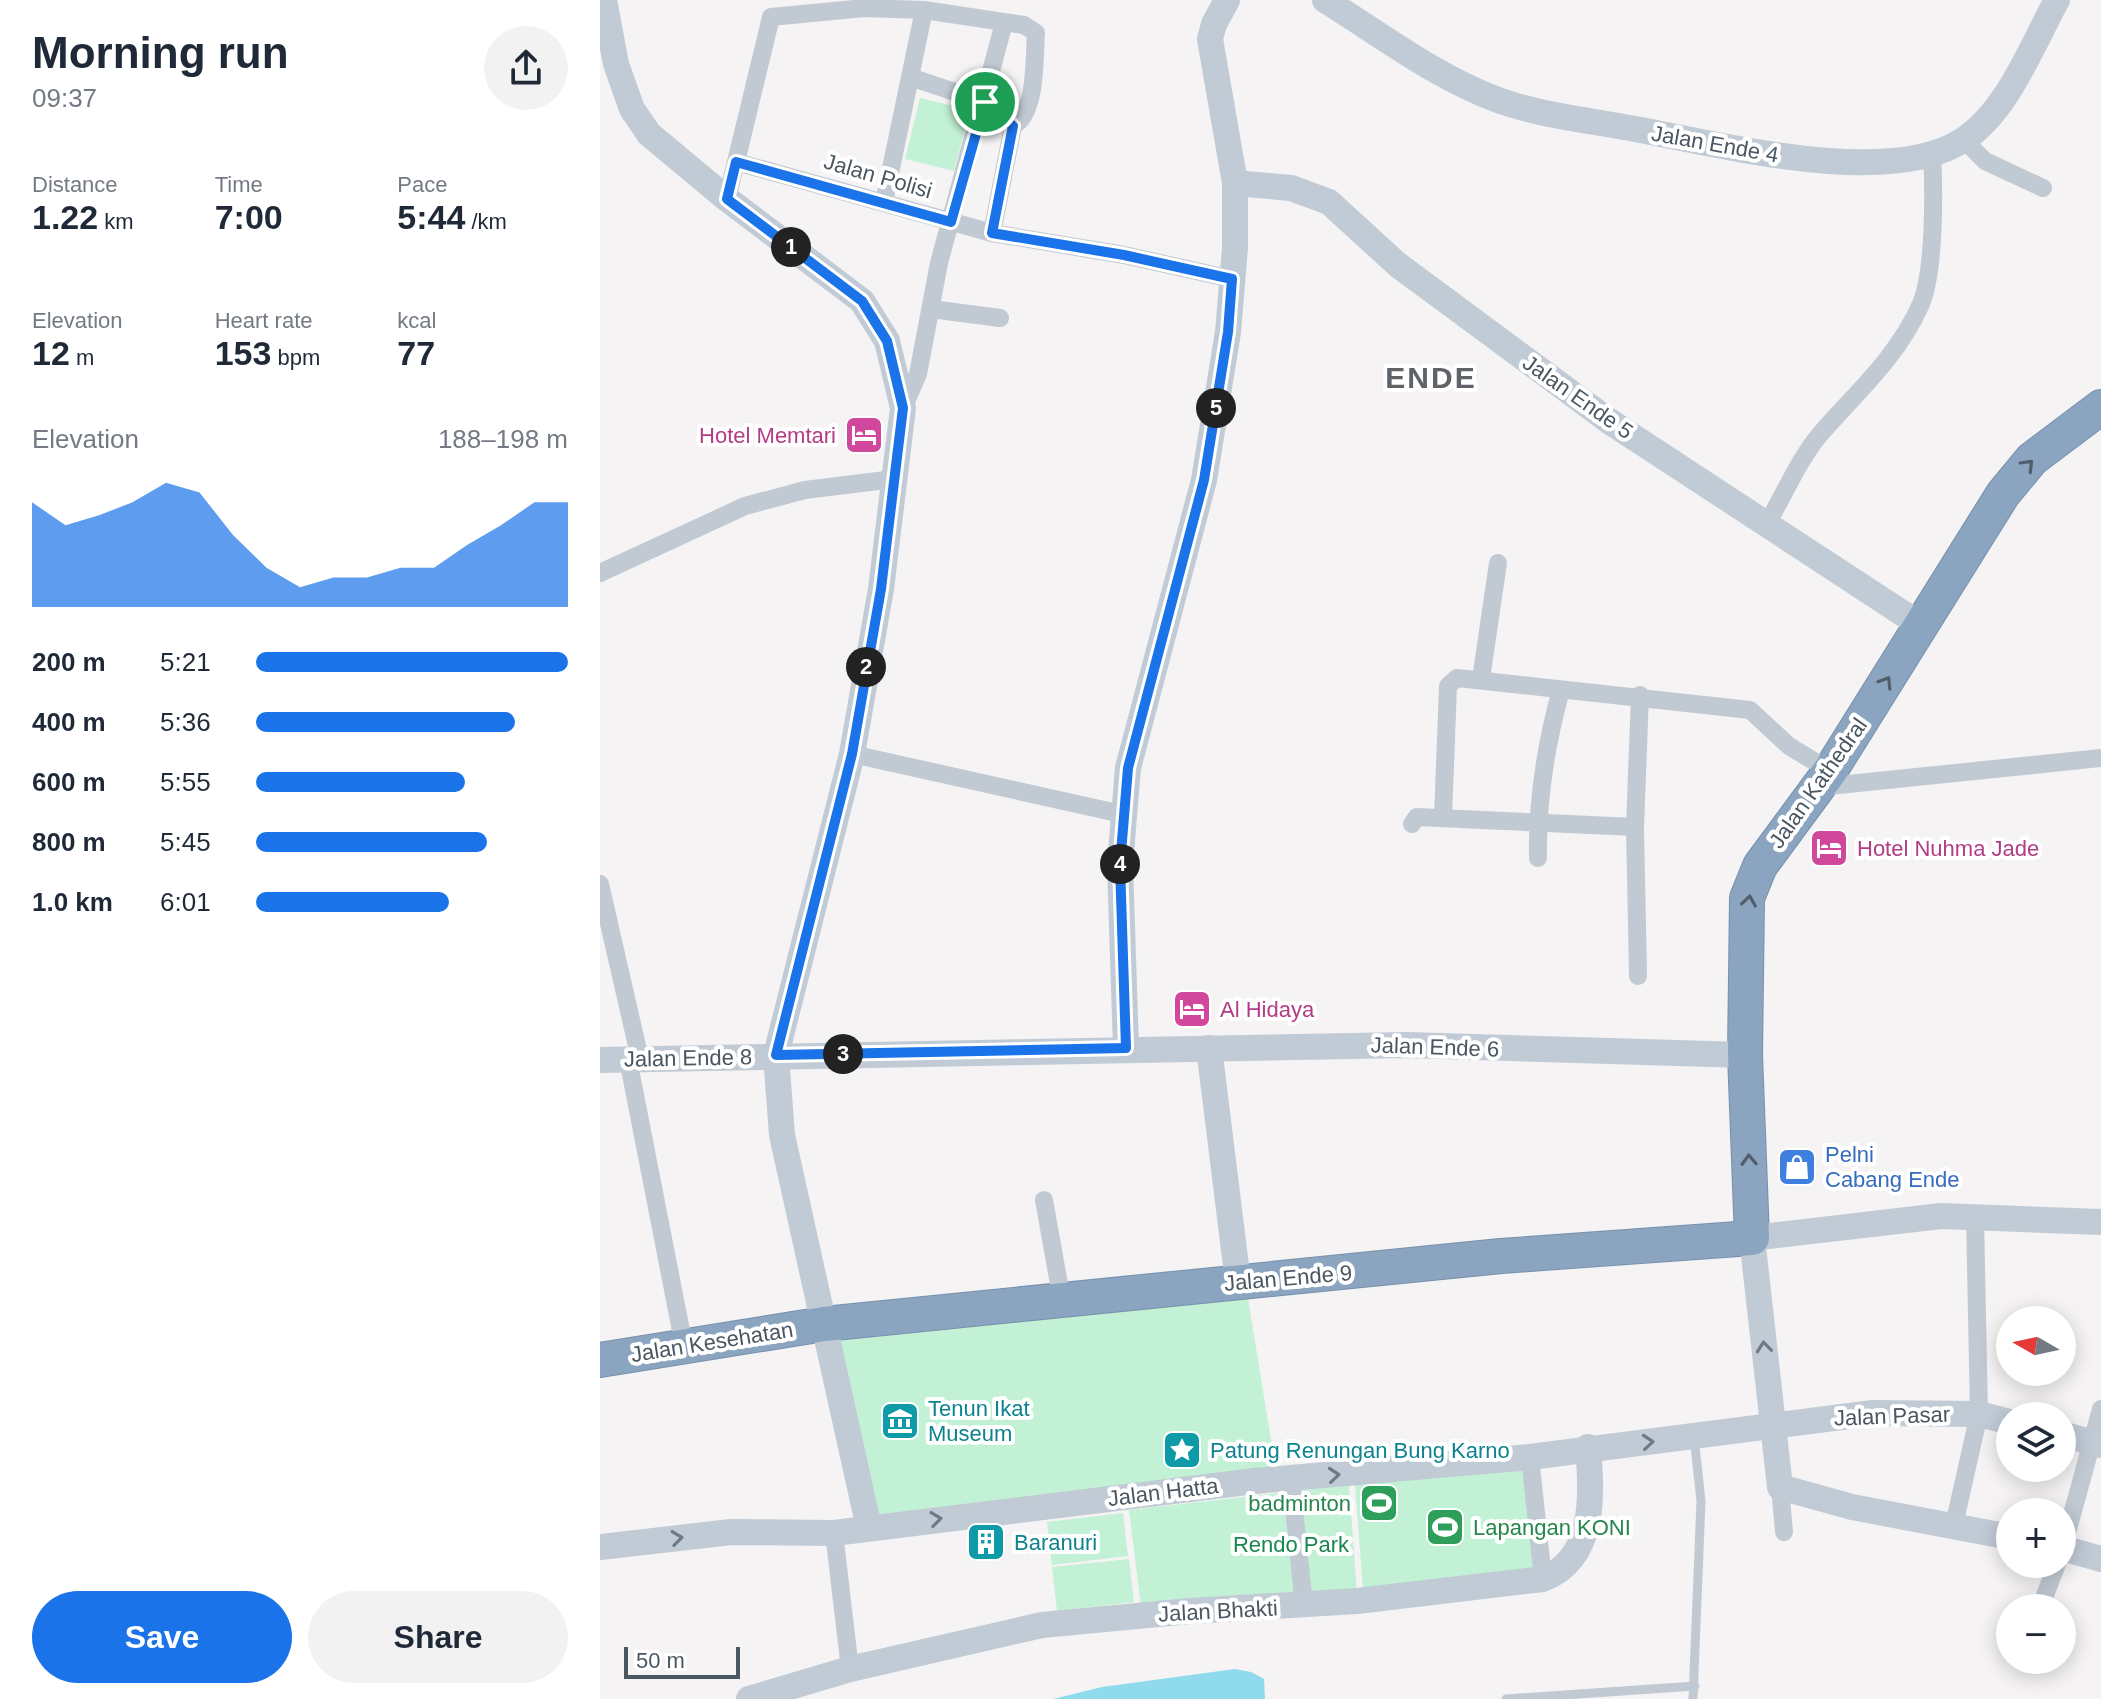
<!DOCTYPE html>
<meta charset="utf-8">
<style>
:root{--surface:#fff;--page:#f2f2f3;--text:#1f2937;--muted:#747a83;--accent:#1a73e8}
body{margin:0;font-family:Helvetica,sans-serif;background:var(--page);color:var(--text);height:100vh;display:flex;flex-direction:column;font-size:30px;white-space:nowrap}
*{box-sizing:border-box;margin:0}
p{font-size:26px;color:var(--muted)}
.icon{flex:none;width:44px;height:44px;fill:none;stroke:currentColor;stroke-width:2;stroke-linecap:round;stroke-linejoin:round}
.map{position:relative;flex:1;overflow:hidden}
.drawer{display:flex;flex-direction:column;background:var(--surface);width:600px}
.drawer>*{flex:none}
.needle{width:52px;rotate:279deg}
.tools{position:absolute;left:1396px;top:1306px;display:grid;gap:16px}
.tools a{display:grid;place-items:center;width:80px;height:80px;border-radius:50%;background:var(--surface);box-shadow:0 4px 20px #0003;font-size:40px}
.scale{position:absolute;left:24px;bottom:20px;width:116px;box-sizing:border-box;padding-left:8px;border:4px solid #4a5661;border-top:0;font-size:22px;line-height:28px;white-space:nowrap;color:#4a5661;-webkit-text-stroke:6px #fff;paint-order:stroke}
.pin{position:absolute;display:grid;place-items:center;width:68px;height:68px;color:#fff;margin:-34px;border:4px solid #fff;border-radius:50%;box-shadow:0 2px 8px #0007}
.km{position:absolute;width:40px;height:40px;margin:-20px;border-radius:50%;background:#222;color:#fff;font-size:22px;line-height:40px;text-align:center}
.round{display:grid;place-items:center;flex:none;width:84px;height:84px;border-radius:42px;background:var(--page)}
.overview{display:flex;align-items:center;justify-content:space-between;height:136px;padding:0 32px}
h1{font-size:44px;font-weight:700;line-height:60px}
.metrics{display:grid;grid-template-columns:repeat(3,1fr);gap:12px;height:136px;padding:8px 32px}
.metrics div{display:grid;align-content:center}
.metrics b{font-size:34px;font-weight:700}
.metrics small{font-size:22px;font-weight:400}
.metrics p{font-size:22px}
.chart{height:224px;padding:16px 32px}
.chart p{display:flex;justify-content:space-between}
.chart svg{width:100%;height:144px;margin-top:8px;fill:var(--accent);opacity:.7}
.action{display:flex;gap:16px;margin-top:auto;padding:16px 32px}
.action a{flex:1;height:92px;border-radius:48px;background:var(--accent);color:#fff;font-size:32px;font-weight:700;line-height:92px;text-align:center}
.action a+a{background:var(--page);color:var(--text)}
ul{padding:0 32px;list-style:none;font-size:26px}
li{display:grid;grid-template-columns:128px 96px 1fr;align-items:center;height:60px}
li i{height:20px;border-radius:10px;background:var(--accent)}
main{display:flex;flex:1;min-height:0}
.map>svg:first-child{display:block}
.green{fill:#c3f1d5}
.water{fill:#90daee}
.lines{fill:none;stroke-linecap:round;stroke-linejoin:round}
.highway-casing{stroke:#7690ad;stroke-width:36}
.lane{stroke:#c1cad2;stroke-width:9}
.street{stroke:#c1cad2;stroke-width:18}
.secondary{stroke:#c1cbd6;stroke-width:26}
.highway{stroke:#8ba5c1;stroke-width:34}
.oneway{stroke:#505e6b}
.oneway2{stroke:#6e7984}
.route-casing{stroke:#fff;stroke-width:16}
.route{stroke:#1a73e8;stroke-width:10}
.labels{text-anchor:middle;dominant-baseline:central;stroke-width:8;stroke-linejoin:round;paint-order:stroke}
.street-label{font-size:22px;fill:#4a5661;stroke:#fff}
.hotel-label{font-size:22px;fill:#b23c85;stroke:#fff;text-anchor:start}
.shop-label{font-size:22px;fill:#366cbe;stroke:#fff;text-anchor:start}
.culture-label{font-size:22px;fill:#0d838f;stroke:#fff;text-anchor:start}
.leisure-label{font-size:22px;fill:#27864d;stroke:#fff;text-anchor:end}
.park-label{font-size:22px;fill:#17864f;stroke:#fff}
.district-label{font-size:30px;font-weight:bold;letter-spacing:2px;fill:#5f6368;stroke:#fff}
</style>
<main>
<section class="drawer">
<div class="overview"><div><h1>Morning run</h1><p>09:37</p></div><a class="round"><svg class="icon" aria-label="share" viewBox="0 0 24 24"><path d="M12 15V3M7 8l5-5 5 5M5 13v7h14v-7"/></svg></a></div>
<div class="metrics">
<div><p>Distance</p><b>1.22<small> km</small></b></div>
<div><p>Time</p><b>7:00</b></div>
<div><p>Pace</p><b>5:44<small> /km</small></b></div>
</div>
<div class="metrics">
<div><p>Elevation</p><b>12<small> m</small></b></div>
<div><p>Heart rate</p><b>153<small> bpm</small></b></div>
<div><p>kcal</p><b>77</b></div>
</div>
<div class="chart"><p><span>Elevation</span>188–198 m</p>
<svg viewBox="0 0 160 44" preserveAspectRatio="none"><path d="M0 44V12L10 19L20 16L30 12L40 6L50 9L60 22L70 32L80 38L90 35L100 35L110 32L120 32L130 25L140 19L150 12L160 12V44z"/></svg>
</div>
<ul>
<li><b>200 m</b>5:21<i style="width:100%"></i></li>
<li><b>400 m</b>5:36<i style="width:83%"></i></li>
<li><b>600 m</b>5:55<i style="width:67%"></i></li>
<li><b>800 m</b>5:45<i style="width:74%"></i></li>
<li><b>1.0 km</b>6:01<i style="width:62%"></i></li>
</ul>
<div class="action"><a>Save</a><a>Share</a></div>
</section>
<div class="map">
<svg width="1501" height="1699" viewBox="0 0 1501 1699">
<rect width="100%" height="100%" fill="#f5f3f3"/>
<g class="green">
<path d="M 320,98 L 370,110 L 354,171 L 305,159 Z"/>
<path d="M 647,1292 L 676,1471 L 275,1523 L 236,1335 Z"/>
<path d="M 925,1467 L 935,1570 L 763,1590 L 755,1484 Z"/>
<path d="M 749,1485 L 757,1593 L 541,1607 L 529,1510 Z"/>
<path d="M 523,1513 L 528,1556 L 452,1565 L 447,1522 Z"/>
<path d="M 529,1559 L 534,1602 L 457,1611 L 452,1567 Z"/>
</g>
<path class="water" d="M 635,1669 L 651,1672 L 664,1679 L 665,1699 L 453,1699 L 502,1687 Z"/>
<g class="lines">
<defs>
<path id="highway" d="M 0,1360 L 224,1324 L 901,1256 L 1152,1238 L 1145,1055 L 1147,898 L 1160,866 L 1230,771 L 1403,494 L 1432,459 L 1501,407"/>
</defs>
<use href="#highway" class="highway-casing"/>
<g class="lane">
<path d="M 906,1699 L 1095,1686"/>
<path d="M 1093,1699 L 1101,1501 L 1094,1437"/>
</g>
<g class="street">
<path d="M 310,77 L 385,102 L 413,126"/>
<path d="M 1364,140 L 1385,161 L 1443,188"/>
<path d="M 136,162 L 171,17 L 264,8 L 324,10 L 424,25 L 436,33 C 434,59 437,113 413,126 L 392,233"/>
<path d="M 127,199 L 136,162 L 392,233 L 524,255 L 632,279"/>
<path d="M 284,202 L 324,10"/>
<path d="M 331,309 L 400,318"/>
<path d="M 303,408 L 318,374 L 339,263 L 404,23"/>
<path d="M 1168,522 C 1185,493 1200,457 1222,432 C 1258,391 1297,357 1320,306 C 1335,274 1334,190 1332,153"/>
<path d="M 0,573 L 145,506 L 205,490 L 294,479"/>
<path d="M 881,679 L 898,563"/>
<path d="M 252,754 L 522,814"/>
<path d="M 1219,787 L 1501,758"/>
<path d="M 843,818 L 848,686 L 857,678 L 1150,710 L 1189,746 L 1230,771"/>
<path d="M 812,824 L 817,817 L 1035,827"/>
<path d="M 938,858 C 937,801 946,744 961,690"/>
<path d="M 0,884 L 40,1059"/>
<path d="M 1038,976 L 1035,827 L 1040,695"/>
<path d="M 28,1059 L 84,1346"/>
<path d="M 444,1200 L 462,1301"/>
<path d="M 930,1457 L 943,1579"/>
<path d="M 691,1479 L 704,1606"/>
<path d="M 1180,1487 L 1184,1532"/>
<path d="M 1354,1525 L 1379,1414 L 1375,1216"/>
<path d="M 234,1533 L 250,1669"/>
<path d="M 1462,1551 L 1501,1409"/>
<path d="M 1440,1608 L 1457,1564"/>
</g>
<g class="secondary">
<path d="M 4,0 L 16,64 L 32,109 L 49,134 L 127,199 L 262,301 L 287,341 L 303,408 L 281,589 L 252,754 L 176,1055 L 182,1135 L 269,1528"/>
<path d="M 725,0 C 781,35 836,77 898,100 C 942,116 989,120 1035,129 C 1118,144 1289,189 1363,140 C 1408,111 1432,45 1457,0"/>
<path d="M 635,183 L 691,188 L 729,202 L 798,265 L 1009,421 L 1322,626"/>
<path d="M 526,1048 L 520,865 L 528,768 L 604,480 L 628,332 L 635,248 L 635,183 L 610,39 L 614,24 L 627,0"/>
<path d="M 609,1048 L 638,1282"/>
<path d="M 0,1060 L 806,1045 L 1145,1055"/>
<path d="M 1462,1434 L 1501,1445"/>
<path d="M 1410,1537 L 1252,1507 L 1180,1487 L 1152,1238 L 1341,1216 L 1501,1222"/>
<path d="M 0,1547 L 131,1532 L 234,1533 L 655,1481 L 930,1457 L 1273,1413 L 1379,1414 L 1410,1422"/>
<path d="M 1462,1548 L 1501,1559"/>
<path d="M 149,1699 L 250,1669 L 442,1625 L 590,1611 L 757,1601 L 943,1579 C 996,1558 992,1495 988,1447"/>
</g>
<use href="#highway" class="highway"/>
</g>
<defs><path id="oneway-chevron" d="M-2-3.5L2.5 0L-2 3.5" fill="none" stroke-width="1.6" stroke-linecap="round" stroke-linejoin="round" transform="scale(2)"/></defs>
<g class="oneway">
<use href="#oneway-chevron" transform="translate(1428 465) rotate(-46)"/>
<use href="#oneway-chevron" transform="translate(1286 682) rotate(-58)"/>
<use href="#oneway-chevron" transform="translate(1149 901) rotate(-81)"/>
<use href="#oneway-chevron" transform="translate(1149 1160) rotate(-92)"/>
</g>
<g class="oneway2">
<use href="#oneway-chevron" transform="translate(1164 1347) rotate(-96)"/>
<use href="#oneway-chevron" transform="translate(1048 1442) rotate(-5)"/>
<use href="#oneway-chevron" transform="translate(734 1475) rotate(-5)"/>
<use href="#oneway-chevron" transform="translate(336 1519) rotate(-7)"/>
<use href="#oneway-chevron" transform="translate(77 1538) rotate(-7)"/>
</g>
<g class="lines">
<defs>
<path id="route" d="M 385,102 L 413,126 L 392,233 L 524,255 L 632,279 L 628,332 L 604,480 L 528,768 L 520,865 L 526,1048 L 176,1055 L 252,754 L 281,589 L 303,408 L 287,341 L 262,301 L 127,199 L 136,162 L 351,222 Z"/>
</defs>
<use href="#route" class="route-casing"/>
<use href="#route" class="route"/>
</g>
<defs>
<symbol id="hotel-square" viewBox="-11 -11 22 22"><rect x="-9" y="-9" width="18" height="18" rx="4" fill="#d1479c" stroke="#fff"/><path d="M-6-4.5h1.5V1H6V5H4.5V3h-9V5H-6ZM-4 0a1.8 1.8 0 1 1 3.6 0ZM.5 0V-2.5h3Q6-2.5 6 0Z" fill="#fff"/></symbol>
<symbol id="shop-square" viewBox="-11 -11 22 22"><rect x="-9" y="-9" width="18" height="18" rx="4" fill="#3f7fe0" stroke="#fff"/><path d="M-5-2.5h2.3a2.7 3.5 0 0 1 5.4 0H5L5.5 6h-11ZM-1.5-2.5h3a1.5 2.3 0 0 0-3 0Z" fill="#fff"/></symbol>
<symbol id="museum-square" viewBox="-11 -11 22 22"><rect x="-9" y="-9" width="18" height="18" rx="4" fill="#0f9aa8" stroke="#fff"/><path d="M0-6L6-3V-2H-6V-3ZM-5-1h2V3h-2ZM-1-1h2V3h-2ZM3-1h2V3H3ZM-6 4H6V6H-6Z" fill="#fff"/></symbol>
<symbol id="sight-square" viewBox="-11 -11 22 22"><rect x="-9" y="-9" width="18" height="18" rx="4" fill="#0f9aa8" stroke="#fff"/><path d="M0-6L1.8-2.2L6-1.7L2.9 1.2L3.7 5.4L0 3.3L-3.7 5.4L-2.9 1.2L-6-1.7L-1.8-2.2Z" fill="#fff"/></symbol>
<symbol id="stadium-square" viewBox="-11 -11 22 22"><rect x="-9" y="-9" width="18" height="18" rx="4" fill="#2e9e5b" stroke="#fff"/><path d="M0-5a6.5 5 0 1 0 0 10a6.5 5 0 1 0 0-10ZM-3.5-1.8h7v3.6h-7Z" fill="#fff"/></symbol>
<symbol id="building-square" viewBox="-11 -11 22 22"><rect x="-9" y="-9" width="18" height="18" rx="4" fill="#0f9aa8" stroke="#fff"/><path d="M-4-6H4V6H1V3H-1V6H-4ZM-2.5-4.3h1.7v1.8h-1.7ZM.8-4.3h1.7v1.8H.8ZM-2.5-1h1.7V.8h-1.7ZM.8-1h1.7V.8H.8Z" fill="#fff"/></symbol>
</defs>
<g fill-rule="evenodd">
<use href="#hotel-square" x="242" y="413" width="44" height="44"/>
<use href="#hotel-square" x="1207" y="826" width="44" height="44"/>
<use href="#hotel-square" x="570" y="987" width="44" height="44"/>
<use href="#shop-square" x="1175" y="1145" width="44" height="44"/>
<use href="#museum-square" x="278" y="1399" width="44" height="44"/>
<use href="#sight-square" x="560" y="1428" width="44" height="44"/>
<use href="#stadium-square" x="757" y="1481" width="44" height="44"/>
<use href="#stadium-square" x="823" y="1505" width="44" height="44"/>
<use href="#building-square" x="364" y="1520" width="44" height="44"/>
</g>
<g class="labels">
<g class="street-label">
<text transform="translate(1115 144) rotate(10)">Jalan Ende 4</text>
<text transform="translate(278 176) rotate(16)">Jalan Polisi</text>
<text transform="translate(978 397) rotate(35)">Jalan Ende 5</text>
<text transform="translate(1218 783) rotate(-55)">Jalan Kathedral</text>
<text transform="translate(835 1047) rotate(2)">Jalan Ende 6</text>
<text transform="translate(88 1058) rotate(-1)">Jalan Ende 8</text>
<text transform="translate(688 1278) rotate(-5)">Jalan Ende 9</text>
<text transform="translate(112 1342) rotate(-9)">Jalan Kesehatan</text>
<text transform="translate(1292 1416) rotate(-2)">Jalan Pasar</text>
<text transform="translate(563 1492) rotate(-7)">Jalan Hatta</text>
<text transform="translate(618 1611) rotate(-3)">Jalan Bhakti</text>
</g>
<g class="hotel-label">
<text x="236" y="435" text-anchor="end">Hotel Memtari</text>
<text x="1257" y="848">Hotel Nuhma Jade</text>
<text x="620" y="1009">Al Hidaya</text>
</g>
<g class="shop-label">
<text x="1225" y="1154">Pelni<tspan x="1225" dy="25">Cabang Ende</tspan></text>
</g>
<g class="culture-label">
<text x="328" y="1408">Tenun Ikat<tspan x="328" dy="25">Museum</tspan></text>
<text x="610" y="1450">Patung Renungan Bung Karno</text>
<text x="414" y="1542">Baranuri</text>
</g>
<g class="leisure-label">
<text x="751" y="1503">badminton</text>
<text x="873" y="1527" text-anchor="start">Lapangan KONI</text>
</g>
<g class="park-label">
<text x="691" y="1544">Rendo Park</text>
</g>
<g class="district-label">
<text x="831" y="377">ENDE</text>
</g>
</g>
</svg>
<div class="tools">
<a><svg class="needle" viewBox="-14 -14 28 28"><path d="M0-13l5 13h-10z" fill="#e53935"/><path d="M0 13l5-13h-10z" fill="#747a83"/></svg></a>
<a><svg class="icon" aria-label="layers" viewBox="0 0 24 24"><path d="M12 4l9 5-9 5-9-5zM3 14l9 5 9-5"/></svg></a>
<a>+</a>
<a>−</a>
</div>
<div class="scale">50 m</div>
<div class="pin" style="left:385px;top:102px;background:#1e9e55"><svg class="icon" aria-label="arrive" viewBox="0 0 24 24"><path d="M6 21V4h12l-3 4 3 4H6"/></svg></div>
<b class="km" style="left:191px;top:247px">1</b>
<b class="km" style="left:266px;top:667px">2</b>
<b class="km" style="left:243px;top:1054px">3</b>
<b class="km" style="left:520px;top:864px">4</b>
<b class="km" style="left:616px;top:408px">5</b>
</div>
</main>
